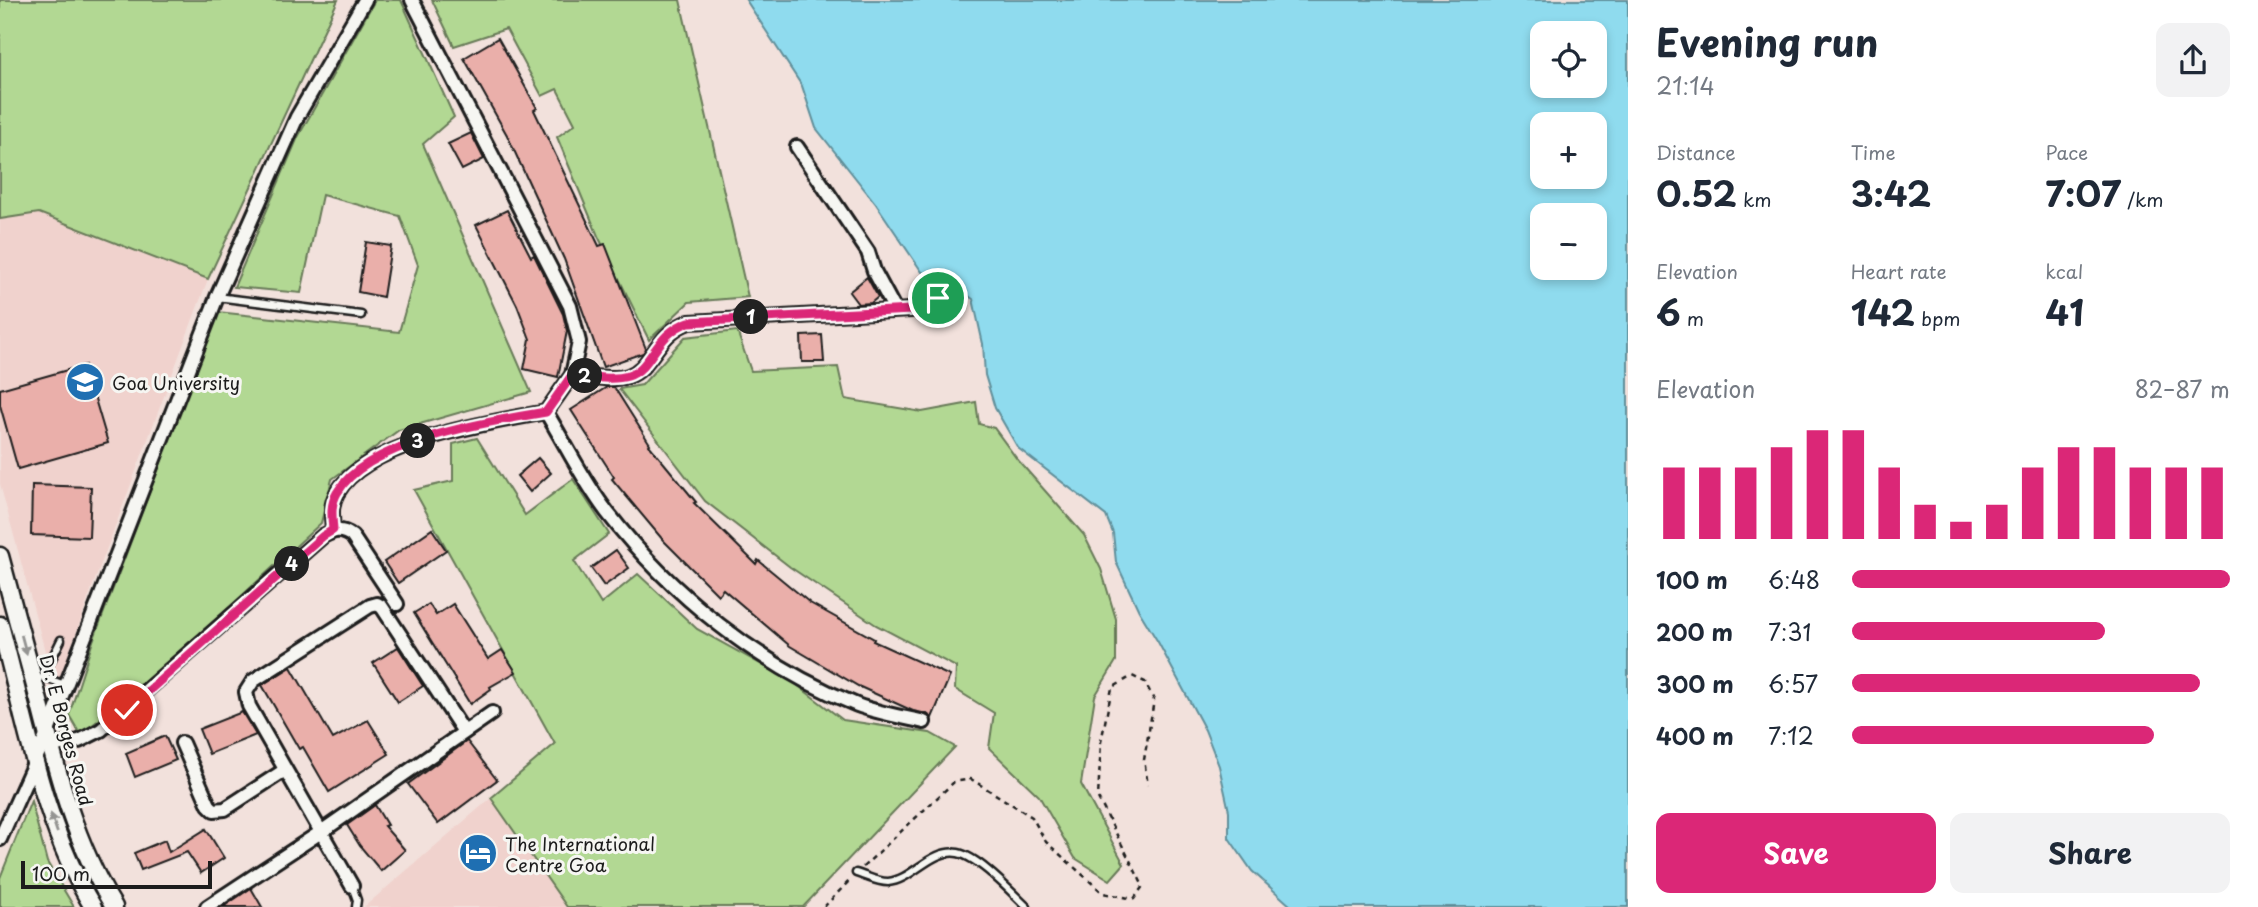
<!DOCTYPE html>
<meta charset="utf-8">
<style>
:root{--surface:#fff;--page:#f2f2f3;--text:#1f2937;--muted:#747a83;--accent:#db2777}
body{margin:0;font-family:"Playpen Sans",sans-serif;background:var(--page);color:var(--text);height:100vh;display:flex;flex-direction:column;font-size:26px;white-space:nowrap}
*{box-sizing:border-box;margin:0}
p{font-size:23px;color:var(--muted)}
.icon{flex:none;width:38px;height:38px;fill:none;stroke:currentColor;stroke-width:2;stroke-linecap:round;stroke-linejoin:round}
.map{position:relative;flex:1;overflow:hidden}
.panel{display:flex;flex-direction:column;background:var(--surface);width:630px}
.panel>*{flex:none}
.controls{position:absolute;left:1530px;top:21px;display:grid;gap:14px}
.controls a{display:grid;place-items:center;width:77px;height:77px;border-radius:14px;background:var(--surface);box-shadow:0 4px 10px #0003;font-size:35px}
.scale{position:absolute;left:21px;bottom:18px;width:191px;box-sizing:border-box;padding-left:7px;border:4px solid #1c1c1c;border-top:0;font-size:19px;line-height:24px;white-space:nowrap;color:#1c1c1c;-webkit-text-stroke:5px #f6f6f2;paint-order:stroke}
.pin{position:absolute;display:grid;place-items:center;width:60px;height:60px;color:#fff;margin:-30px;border:4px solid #fff;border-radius:50%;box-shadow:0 2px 7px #0007}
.km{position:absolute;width:35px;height:35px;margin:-18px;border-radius:50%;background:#222;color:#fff;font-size:19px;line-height:35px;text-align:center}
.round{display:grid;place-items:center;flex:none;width:74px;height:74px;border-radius:14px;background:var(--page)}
.head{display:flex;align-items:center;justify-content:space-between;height:119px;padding:0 28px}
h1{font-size:38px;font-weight:700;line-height:52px}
.metrics{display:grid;grid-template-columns:repeat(3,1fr);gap:10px;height:119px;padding:7px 28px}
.metrics div{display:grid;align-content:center}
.metrics b{font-size:35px;font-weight:700}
.metrics small{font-size:19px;font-weight:400}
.metrics p{font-size:19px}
.chart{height:196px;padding:14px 28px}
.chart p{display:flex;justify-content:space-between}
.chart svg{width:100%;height:126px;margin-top:7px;stroke:var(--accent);stroke-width:6}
.action{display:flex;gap:14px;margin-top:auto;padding:14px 28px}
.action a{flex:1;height:80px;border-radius:14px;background:var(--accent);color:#fff;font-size:28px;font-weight:700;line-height:80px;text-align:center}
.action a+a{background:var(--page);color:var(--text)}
ul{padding:0 28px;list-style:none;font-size:23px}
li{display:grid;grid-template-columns:112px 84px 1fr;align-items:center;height:52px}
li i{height:18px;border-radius:9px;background:var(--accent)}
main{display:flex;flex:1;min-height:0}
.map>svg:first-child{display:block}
.built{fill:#f0d2cd}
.green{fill:#b2d893;stroke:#677a58;stroke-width:2}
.water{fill:#8fdbee;stroke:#618f9a;stroke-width:2;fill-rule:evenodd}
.building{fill:#eaafaa;stroke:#1c1c1c;stroke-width:2}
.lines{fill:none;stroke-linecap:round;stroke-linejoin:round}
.service-casing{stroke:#1c1c1c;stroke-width:11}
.minor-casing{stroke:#1c1c1c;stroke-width:18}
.secondary-casing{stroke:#1c1c1c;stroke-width:21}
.path{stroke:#1c1c1c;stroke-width:2.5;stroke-dasharray:5 5;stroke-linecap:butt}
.service{stroke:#f6f6f2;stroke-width:6}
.minor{stroke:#f6f6f2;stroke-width:12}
.secondary{stroke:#f6f6f2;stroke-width:16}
.oneway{fill:#949492}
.route-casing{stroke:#fff;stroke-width:14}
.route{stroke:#db2777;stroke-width:9}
.labels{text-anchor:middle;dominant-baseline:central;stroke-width:6;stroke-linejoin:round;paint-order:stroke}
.poi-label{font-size:18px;fill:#1c1c1c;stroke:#f6f6f2;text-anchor:start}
.street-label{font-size:18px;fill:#1c1c1c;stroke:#f6f6f2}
</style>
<main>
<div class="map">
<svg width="1628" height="907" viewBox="0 0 1628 907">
<rect width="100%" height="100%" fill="#f2e1dc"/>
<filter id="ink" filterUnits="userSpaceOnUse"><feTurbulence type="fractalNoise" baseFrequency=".0143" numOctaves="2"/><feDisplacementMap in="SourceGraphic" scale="14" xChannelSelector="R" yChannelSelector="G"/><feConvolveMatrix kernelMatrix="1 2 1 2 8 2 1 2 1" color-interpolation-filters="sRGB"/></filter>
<g filter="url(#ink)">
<g class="built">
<path d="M 0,0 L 338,0 L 208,279 L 89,596 L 56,692 L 0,484 Z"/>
<path d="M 491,798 L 567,907 L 364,907 Z"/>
</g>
<g class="green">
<path d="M 0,0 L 338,0 L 208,279 L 39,213 L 0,219 Z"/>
<path d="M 375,0 L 401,0 L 454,117 L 423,144 L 531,392 L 399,430 L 332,479 L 321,523 L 138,691 L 80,734 L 69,715 L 93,641 L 218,312 L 399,332 L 418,265 L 400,216 L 322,195 L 301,293 L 234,287 L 298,137 Z"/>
<path d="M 432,0 L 680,0 L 748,297 L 689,302 L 649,340 L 598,236 L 557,137 L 575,124 L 557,89 L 542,96 L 506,29 L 454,46 Z"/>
<path d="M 737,331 L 751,371 L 838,367 L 845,399 L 922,412 L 976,402 L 979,424 L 994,428 L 1017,459 L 1084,535 L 1101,569 L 1116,619 L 1116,661 L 1095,696 L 1081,784 L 1124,864 L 1110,880 L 1075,858 L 1039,796 L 989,748 L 994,713 L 955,689 L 956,667 L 876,625 L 790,567 L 705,501 L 619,389 L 642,385 L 685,337 Z"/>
<path d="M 477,438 L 525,515 L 573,479 L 609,534 L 574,561 L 601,604 L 638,574 L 697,629 L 793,682 L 843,720 L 930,733 L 955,747 L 803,907 L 567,907 L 491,798 L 555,744 L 414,490 L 453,481 L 453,444 Z"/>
<path d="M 31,801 L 47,862 L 74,907 L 0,907 L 0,878 Z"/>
</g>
<path class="water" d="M 746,0 L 1628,0 L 1628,907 L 1292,907 L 1252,871 L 1229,838 L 1229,811 L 1219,766 L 1205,730 L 1158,642 L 1139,611 L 1116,562 L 1113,533 L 1106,516 L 1018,448 L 995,408 L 985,375 L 983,344 L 973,299 L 952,285 L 922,272 L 876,204 L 816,128 L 802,86 ZM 1542,33 L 1594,33 L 1594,86 L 1542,86 ZM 1542,124 L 1594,124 L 1594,177 L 1542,177 ZM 1542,215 L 1594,215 L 1594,268 L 1542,268 Z"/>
<g class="building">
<path d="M 498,38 L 537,108 L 534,110 L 599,246 L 605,244 L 646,349 L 643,353 L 603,367 L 564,259 L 507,135 L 464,58 Z"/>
<path d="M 471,133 L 484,159 L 462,170 L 448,144 Z"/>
<path d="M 507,210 L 531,257 L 534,255 L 563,314 L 567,331 L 558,377 L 524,369 L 530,339 L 517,305 L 476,225 Z"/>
<path d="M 366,242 L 391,246 L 383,297 L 358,292 Z"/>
<path d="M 867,277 L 878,297 L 871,303 L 858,304 L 849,292 Z"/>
<path d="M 822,335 L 824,362 L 802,362 L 801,336 Z"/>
<path d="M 85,365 L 108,443 L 18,469 L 0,405 L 0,389 Z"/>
<path d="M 607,387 L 614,387 L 650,444 L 649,445 L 696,502 L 694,503 L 756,564 L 758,560 L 810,603 L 874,639 L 873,641 L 950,676 L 932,718 L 927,714 L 913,711 L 858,686 L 790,646 L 723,589 L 718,595 L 663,540 L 612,479 L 614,477 L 571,410 Z"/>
<path d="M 538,458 L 551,473 L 530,492 L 517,476 Z"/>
<path d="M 32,485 L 91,487 L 89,537 L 31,535 Z"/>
<path d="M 432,529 L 446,550 L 398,583 L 384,562 Z"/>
<path d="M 616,550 L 629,568 L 604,586 L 591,568 Z"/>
<path d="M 429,604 L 436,615 L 453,604 L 488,659 L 502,650 L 516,672 L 490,687 L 491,689 L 470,704 L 414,613 Z"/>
<path d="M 398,647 L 423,686 L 398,702 L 373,663 Z"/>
<path d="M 291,667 L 333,739 L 368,720 L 389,754 L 329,792 L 303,747 L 299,749 L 262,685 Z"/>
<path d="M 242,712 L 256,735 L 209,754 L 199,729 Z"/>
<path d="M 165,736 L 176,760 L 135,777 L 126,753 Z"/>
<path d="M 467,741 L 497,780 L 438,824 L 408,784 Z"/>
<path d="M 375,805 L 387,825 L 384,826 L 405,850 L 381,871 L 360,846 L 347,825 Z"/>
<path d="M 206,829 L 224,858 L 201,873 L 187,852 L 141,870 L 134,853 L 165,840 L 169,852 Z"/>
<path d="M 251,888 L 262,907 L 223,907 Z"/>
</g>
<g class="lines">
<defs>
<g id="service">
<path d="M 217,297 L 361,315"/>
<path d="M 61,640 L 43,677 L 65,685"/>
<path d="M 856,873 C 866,876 877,882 888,882 C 913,880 931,848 958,853 C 979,857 1011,892 1027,907"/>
<path d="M 352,886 L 357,900 L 356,907"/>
</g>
<g id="minor">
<path d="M 412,0 L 570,306 L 579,342 L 572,375 L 546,412 C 566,445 584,482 607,512 C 671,595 760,666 857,705 C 878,713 903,717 924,722"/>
<path d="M 797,147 L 868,252 L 874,271 L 895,310"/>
<path d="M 572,375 C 588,376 612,381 628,376 C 652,369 656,333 689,322 L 911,310 L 922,308 L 938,298"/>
<path d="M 333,530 C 332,517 330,505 337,493 C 366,441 491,422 546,412"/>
<path d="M 182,743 L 209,805 L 214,810 L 225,809 L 285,770"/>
<path d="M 50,746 L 79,741 L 101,730 L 323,536 C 334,530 341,528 352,536 L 397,604"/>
<path d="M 0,839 L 47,734 L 217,297 L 297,117 L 365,0"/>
<path d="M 352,886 L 249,706 L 246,692 L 253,681 L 370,606 L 377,604 L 382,607 L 464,732"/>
<path d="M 207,907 L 321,832 L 492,713"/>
</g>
<g id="secondary">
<path d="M 0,556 C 13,604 26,653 39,701 C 57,773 75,843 114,907"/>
<path d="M 0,625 C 26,719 41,822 93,907"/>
</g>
</defs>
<use href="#service" class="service-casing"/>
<use href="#minor" class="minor-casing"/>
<use href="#secondary" class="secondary-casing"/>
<g class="path">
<path d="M 863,867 L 954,782 L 971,779 L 1032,817 L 1046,842 L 1103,893 L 1134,899 L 1143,886 L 1098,798 L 1101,742 L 1112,688 L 1132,676 L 1145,682 L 1154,700 L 1144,760 L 1148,785"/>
<path d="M 824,907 L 851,879"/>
</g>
<use href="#service" class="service"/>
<use href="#minor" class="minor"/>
<use href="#secondary" class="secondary"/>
</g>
<defs><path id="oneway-solid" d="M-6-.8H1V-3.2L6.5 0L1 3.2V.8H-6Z" transform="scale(1.75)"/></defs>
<g class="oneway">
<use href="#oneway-solid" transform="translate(24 645) rotate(75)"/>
<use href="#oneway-solid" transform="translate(54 823) rotate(-109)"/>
</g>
</g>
<g class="lines" filter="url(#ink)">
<defs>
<path id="route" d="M 127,710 L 323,536 L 333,530 C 332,517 330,505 337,493 C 366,441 491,421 546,412 L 572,375 C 588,376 612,381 628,376 C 652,369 655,333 689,322 L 911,310 L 922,308 L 938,298"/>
</defs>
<use href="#route" class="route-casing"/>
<use href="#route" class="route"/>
</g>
<defs>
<symbol id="university-disc" viewBox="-11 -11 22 22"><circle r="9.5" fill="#1f6fb2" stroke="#f6f6f2"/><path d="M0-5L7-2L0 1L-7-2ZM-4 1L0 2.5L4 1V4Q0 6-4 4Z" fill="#fff"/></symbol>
<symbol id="hotel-disc" viewBox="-11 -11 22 22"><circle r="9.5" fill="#1f6fb2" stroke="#f6f6f2"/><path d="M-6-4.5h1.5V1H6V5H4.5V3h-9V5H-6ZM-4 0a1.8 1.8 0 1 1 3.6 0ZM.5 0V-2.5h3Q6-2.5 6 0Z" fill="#fff"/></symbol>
</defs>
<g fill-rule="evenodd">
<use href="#university-disc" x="63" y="360" width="44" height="44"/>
<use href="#hotel-disc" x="456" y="831" width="44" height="44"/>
</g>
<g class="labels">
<g class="poi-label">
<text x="112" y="382">Goa University</text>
<text x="505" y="843">The International<tspan x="505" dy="21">Centre Goa</tspan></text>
</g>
<g class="street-label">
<text transform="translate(67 730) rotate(75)">Dr. E Borges Road</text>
</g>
</g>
</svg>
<div class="controls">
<a><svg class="icon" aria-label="locate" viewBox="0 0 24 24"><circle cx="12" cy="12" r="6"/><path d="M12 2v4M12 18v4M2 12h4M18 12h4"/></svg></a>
<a>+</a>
<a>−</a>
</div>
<div class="scale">100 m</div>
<div class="pin" style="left:938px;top:298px;background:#1e9e55"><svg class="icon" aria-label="arrive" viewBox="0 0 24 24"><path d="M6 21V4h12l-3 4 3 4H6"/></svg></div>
<div class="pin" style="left:127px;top:710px;background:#d93025"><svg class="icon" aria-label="check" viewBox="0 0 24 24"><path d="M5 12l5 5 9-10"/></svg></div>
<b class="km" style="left:751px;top:317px">1</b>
<b class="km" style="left:585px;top:376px">2</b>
<b class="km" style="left:418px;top:441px">3</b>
<b class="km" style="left:292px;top:564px">4</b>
</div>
<section class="panel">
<div class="head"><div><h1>Evening run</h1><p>21:14</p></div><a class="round"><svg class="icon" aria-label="share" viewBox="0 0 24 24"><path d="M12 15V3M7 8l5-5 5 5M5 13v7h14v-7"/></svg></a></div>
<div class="metrics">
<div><p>Distance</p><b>0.52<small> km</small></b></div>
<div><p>Time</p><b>3:42</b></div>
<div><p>Pace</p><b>7:07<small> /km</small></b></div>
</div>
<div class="metrics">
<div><p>Elevation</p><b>6<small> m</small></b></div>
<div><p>Heart rate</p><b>142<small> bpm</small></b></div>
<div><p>kcal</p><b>41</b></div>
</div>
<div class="chart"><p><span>Elevation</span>82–87 m</p>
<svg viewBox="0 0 160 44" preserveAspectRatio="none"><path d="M5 44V19M15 44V19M25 44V19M35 44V12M45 44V6M55 44V6M65 44V19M75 44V32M85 44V38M95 44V32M105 44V19M115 44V12M125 44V12M135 44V19M145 44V19M155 44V19"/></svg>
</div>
<ul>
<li><b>100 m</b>6:48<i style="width:100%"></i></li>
<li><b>200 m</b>7:31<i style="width:67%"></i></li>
<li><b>300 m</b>6:57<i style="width:92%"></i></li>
<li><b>400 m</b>7:12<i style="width:80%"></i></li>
</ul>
<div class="action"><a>Save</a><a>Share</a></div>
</section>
</main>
